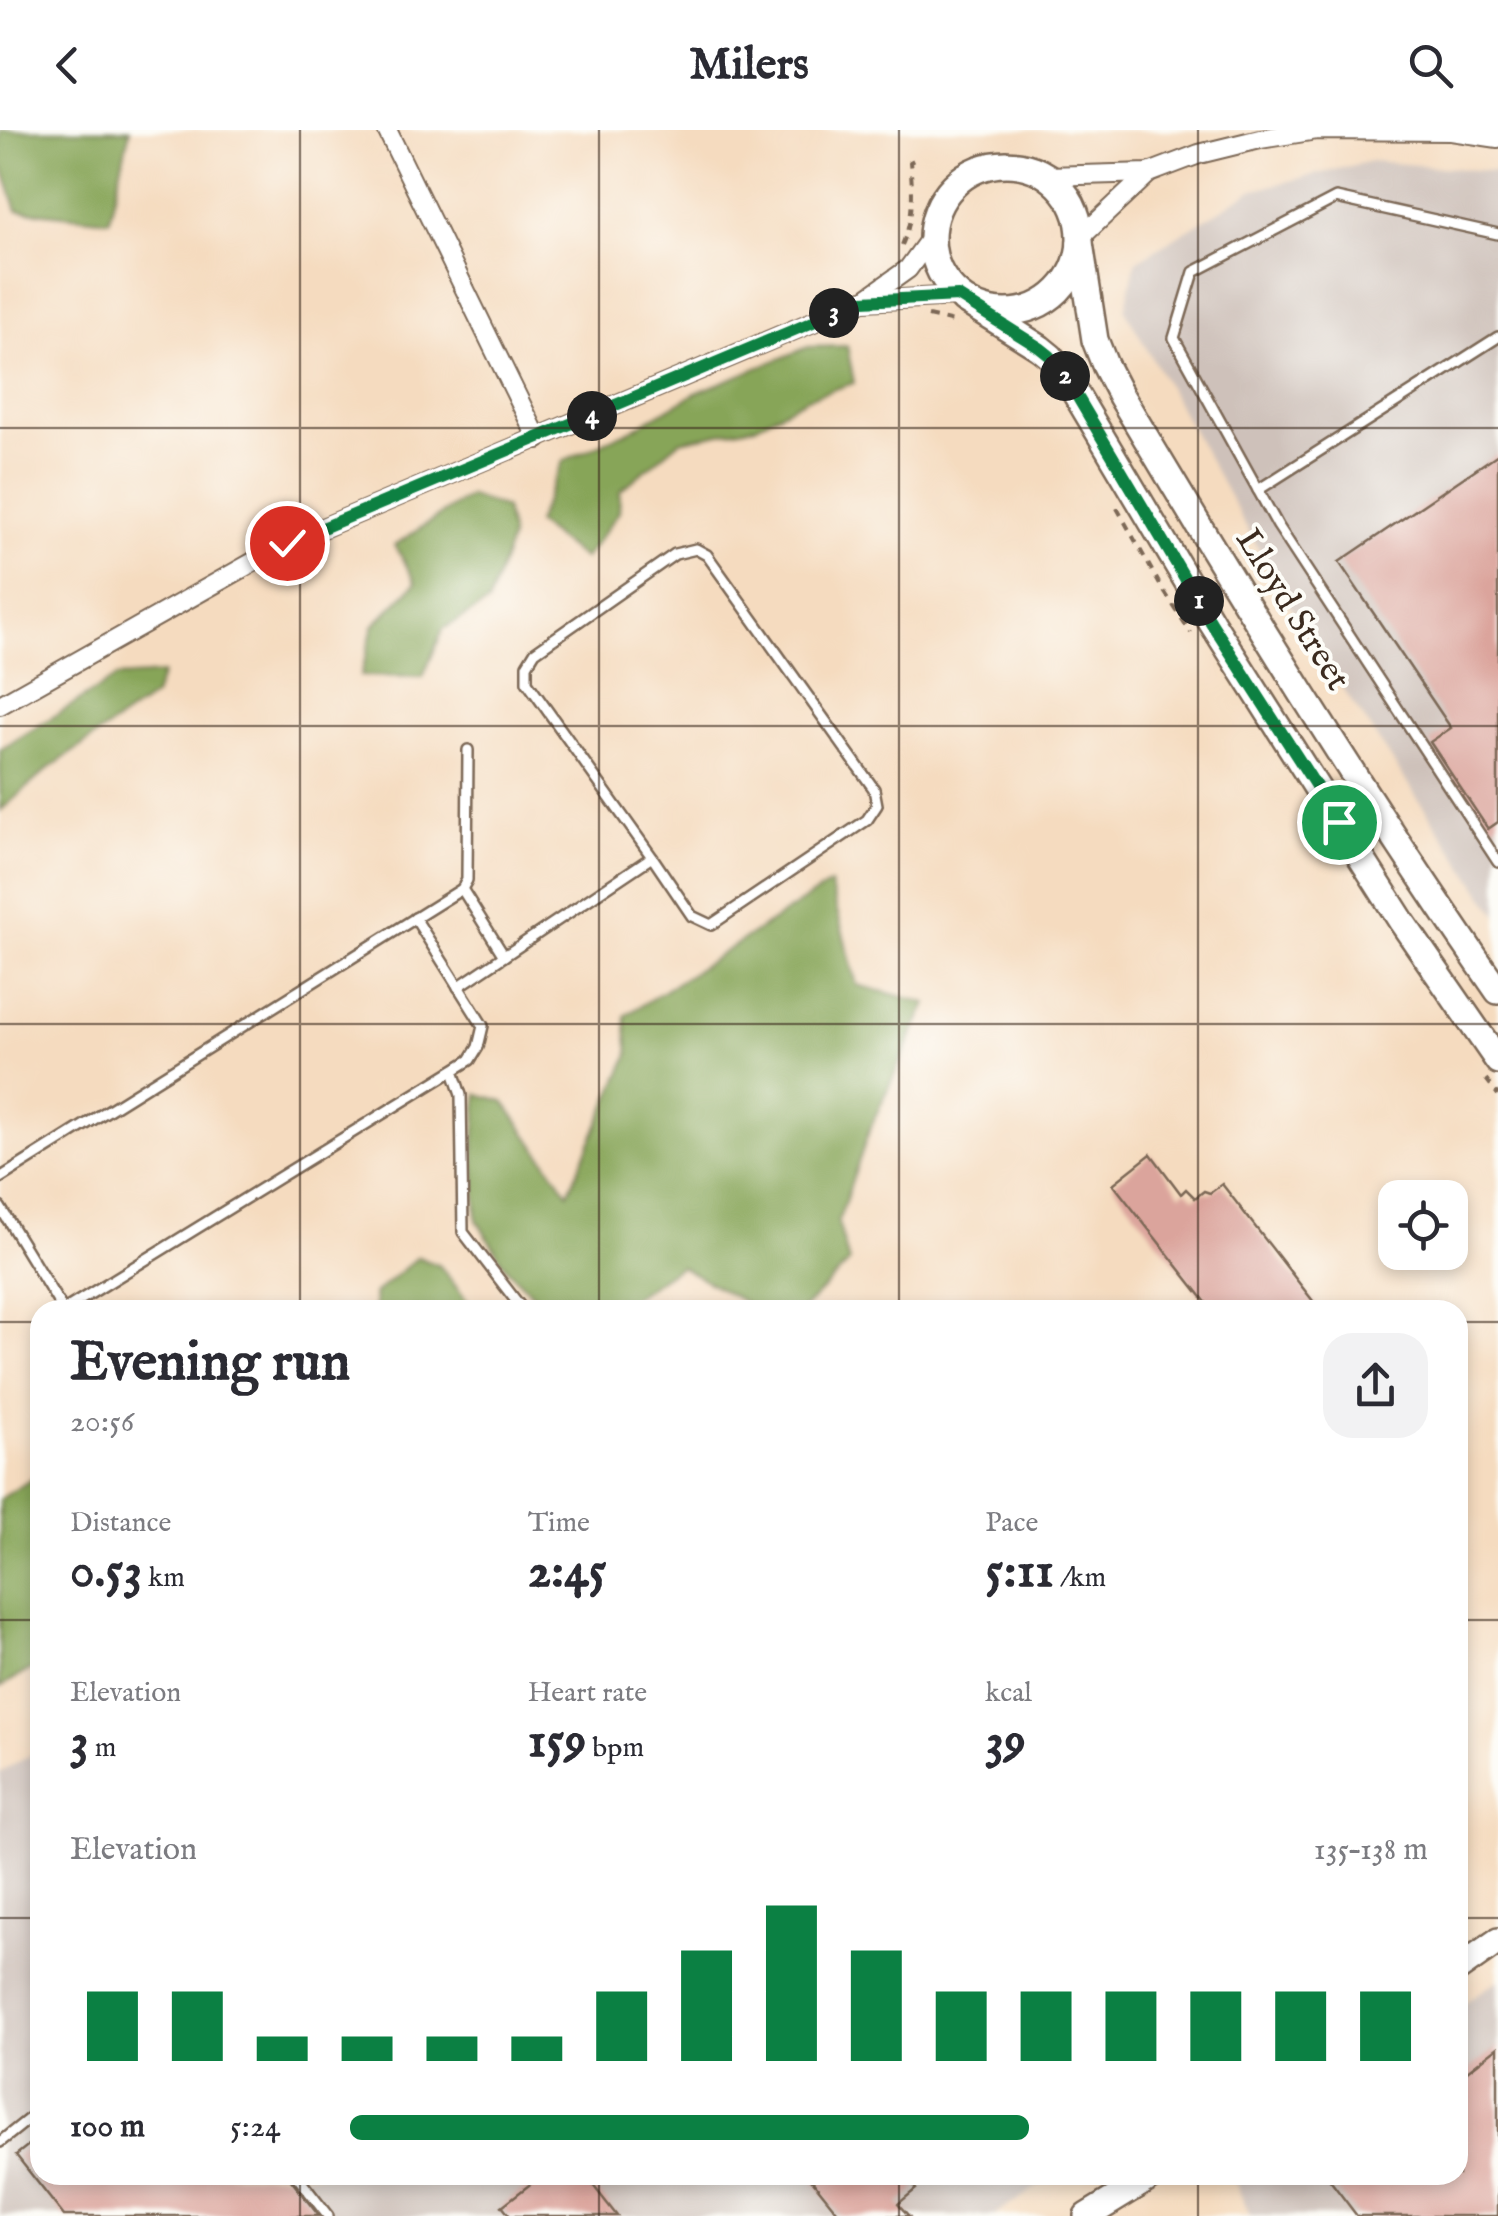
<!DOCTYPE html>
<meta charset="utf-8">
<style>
:root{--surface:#fff;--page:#f2f2f3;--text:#2b2b33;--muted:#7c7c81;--accent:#0b8043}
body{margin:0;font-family:"IM FELL English",serif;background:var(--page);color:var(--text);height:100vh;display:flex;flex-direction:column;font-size:38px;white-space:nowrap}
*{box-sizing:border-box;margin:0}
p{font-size:32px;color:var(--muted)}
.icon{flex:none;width:55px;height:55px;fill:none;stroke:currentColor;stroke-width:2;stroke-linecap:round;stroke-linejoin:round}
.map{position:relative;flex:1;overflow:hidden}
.drawer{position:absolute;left:30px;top:1170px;width:1438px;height:885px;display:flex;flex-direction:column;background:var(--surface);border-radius:30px;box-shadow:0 5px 15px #0003}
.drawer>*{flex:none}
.buttons{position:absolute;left:1378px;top:1050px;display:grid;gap:20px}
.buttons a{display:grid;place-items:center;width:90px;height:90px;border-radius:20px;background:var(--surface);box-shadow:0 5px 15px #0003;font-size:50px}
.pin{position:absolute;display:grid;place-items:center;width:85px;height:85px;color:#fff;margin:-42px;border:5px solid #fff;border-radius:50%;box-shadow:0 2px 10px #0007}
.km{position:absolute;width:50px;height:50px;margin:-25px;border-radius:50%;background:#222;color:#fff;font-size:28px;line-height:50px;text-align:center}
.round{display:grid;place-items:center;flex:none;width:105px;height:105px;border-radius:30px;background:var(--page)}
.summary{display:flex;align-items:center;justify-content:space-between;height:170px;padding:0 40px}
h1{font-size:55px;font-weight:700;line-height:75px}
.figures{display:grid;grid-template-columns:repeat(3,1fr);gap:15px;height:170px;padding:10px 40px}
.figures div{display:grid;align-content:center}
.figures b{font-size:50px;font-weight:700}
.figures small{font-size:28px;font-weight:400}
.figures p{font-size:28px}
.chart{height:280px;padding:20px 40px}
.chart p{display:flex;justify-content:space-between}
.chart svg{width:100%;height:180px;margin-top:10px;stroke:var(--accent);stroke-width:6}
ul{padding:0 40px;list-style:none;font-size:32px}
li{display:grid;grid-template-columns:160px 120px 1fr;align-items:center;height:75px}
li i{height:25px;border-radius:12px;background:var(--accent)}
header{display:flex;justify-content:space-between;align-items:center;height:130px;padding:0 40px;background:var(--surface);font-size:45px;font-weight:700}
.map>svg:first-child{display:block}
.industrial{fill:#cec1ba}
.forest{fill:#87a559;stroke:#61683c;stroke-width:2.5}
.building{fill:#dba49c}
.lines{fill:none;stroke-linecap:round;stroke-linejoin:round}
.service-casing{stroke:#7c6856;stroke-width:14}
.minor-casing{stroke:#7c6856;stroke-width:22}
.secondary-casing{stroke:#7c6856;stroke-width:30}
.path{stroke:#7c6856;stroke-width:4;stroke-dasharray:8 8;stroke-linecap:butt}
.service{stroke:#fff;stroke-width:9}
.minor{stroke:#fff;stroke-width:18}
.secondary{stroke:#fff;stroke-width:25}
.route-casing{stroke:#fff;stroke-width:20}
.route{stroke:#0b8043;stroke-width:12}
.grid{fill:none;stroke:#3b2a1e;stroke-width:2.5;stroke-opacity:0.55}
.labels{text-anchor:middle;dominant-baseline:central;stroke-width:8;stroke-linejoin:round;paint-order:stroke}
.street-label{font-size:35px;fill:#3b2a1e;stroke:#fdfcf7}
</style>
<header><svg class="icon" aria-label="back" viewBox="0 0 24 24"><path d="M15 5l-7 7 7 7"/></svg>Milers<svg class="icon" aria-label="search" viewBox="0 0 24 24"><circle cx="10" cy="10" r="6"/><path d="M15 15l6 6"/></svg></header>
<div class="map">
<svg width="1498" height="2086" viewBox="0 0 1498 2086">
<rect width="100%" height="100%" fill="#fdfcf7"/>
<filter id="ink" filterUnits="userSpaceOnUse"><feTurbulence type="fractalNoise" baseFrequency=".01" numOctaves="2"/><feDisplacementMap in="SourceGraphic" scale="20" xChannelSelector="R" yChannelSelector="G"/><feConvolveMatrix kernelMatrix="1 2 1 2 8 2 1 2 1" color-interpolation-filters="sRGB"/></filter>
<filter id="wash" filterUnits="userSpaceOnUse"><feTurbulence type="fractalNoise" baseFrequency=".0048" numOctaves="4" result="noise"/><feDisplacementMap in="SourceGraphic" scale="40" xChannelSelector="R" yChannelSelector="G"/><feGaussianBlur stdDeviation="2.25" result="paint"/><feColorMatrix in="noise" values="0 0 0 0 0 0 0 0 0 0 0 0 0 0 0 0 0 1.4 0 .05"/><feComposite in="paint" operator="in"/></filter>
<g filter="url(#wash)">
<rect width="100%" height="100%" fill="#f5dbbf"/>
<g class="industrial">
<path d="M 1371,31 L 1498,42 L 1498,786 L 1309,509 L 1125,180 L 1136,131 L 1253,60 Z"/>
<path d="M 40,1619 L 40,2045 L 1054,2045 L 994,2086 L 0,2086 L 0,1643 Z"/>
<path d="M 1498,1850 L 1498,2086 L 1250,2086 L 1232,2045 L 1458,2045 L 1458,1877 Z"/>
</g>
<g class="forest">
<path d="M 0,0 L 130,0 L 109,90 L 17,80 L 0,30 Z"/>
<path d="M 847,216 L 854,253 L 807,268 L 755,296 L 680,311 L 620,361 L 619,382 L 584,429 L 536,393 L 563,331 L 631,300 L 696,263 L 808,217 Z"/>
<path d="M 469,366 L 505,378 L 511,408 L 488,473 L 443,499 L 423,547 L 361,546 L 373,496 L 416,453 L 395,415 Z"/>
<path d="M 162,544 L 154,566 L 48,639 L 0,681 L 0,620 L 117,547 Z"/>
<path d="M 830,754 L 857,855 L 927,873 L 870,998 L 838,1092 L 849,1133 L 802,1180 L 758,1180 L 680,1136 L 614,1180 L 549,1180 L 507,1139 L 477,1090 L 474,1024 L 478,964 L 504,971 L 568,1063 L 629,925 L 625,886 Z"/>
<path d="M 418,1127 L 440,1136 L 474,1180 L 375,1180 L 374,1164 Z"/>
<path d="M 40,1344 L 40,1534 L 0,1557 L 0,1369 Z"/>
</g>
<g id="blocks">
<g class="building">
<path d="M 1498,324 L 1498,692 L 1488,699 L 1430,612 L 1451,598 L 1339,432 Z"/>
<path d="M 1151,1024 L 1181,1064 L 1186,1059 L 1195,1068 L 1204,1061 L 1210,1063 L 1222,1054 L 1320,1180 L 1212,1180 L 1113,1054 Z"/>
<path d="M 1498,1917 L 1498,2086 L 1357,2086 L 1329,2049 L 1334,2045 L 1458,2045 L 1458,1948 Z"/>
<path d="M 40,2006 L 40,2045 L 287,2045 L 319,2086 L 64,2086 L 16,2025 Z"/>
<path d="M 542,2045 L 585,2045 L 617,2086 L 510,2086 L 502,2076 Z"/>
<path d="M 808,2045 L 905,2045 L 916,2059 L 898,2074 L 909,2086 L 841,2086 Z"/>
</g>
</g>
</g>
<g filter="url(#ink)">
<use href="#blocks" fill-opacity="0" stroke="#7c6856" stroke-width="2.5"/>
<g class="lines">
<defs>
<g id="service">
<path d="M 1498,104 L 1336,68 L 1194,142 L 1174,208 L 1278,396 L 1498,732"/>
<path d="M 1258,360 L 1498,207"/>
<path d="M 462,759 L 504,826"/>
<path d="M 458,857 L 652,727 L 692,786 L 711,795 L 867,690 L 877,675 L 874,659 L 707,425 L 696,419 L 675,424 L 535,522 L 527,535 L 527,552 L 652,727"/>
<path d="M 453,941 L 461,965 L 463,1102 L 523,1180"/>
<path d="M 0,1048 L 462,759 L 467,750 L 468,620"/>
<path d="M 0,1077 L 63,1180"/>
<path d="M 64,1180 L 470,930 L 478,917 L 483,896 L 415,788"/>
<path d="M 0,2012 L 40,1980"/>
<path d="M 296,2045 L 328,2086"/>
</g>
<g id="minor">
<path d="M 387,0 L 538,309"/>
<path d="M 1047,46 L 1149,43 L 1199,24 L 1260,9 L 1317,0 L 1451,1 L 1498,8"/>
<path d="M 1080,108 L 1149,43"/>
<path d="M 864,171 L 958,166"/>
<path d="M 0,575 L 287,413 L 863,171 L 908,139 L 932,106"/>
</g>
<g id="secondary">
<circle cx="1006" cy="108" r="74"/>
<path d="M 1080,113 L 1095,210 L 1105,235 L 1121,266 C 1241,468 1364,668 1498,861"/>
<path d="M 964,170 L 1040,218 L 1051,227 L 1064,244 L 1212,493 L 1402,792 L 1498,931"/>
<path d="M 1458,1839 L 1498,1811"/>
<path d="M 1087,2086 L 1154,2045"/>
</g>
</defs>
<use href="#service" class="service-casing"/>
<use href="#minor" class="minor-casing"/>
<use href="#secondary" class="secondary-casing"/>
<g class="path">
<path d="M 902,115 C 914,88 913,61 910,32 L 920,27"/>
<path d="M 928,186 L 958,193"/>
<path d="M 1117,378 L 1160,455 L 1191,503"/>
<path d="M 1486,949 L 1498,965"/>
</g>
<use href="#service" class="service"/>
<use href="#minor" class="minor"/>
<use href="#secondary" class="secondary"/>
</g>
</g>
<g class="lines" filter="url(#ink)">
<defs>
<path id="route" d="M 287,413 L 863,171 L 958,166 L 1040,218 L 1050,226 L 1064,244 L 1212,494 L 1339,692"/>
</defs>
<use href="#route" class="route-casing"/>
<use href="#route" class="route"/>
</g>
<path class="grid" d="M 300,0 L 300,1180M 599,0 L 599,1180M 899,0 L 899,1180M 1198,0 L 1198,1180M 0,298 L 1498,298M 0,596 L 1498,596M 0,894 L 1498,894M 0,1192 L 40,1192M 1458,1192 L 1498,1192M 0,1490 L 40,1490M 1458,1490 L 1498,1490M 0,1788 L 40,1788M 1458,1788 L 1498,1788M 300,2045 L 300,2086M 599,2045 L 599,2086M 899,2045 L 899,2086M 1198,2045 L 1198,2086"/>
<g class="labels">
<g class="street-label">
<text transform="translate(1292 480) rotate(58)">Lloyd Street</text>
</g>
</g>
</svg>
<div class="buttons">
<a><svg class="icon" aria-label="locate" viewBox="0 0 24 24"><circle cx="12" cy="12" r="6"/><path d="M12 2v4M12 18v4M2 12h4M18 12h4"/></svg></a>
</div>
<div class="pin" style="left:1339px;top:692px;background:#1e9e55"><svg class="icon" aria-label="arrive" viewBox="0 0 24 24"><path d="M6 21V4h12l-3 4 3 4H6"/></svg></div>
<div class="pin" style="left:287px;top:413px;background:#d93025"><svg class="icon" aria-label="check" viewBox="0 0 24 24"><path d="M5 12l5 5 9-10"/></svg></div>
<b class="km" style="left:1199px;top:471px">1</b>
<b class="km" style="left:1065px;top:246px">2</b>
<b class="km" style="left:834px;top:183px">3</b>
<b class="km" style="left:592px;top:286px">4</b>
<section class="drawer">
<div class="summary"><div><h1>Evening run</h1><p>20:56</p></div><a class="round"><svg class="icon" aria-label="share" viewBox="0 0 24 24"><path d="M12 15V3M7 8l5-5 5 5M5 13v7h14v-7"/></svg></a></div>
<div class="figures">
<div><p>Distance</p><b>0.53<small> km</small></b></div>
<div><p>Time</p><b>2:45</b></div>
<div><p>Pace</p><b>5:11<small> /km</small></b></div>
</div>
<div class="figures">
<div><p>Elevation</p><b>3<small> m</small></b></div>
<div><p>Heart rate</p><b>159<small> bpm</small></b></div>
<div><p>kcal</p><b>39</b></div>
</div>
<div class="chart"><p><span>Elevation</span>135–138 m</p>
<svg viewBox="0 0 160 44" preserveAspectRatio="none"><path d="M5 44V27M15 44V27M25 44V38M35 44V38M45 44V38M55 44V38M65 44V27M75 44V17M85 44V6M95 44V17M105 44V27M115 44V27M125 44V27M135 44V27M145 44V27M155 44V27"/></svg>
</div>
<ul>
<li><b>100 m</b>5:24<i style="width:63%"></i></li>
</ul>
</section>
</div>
